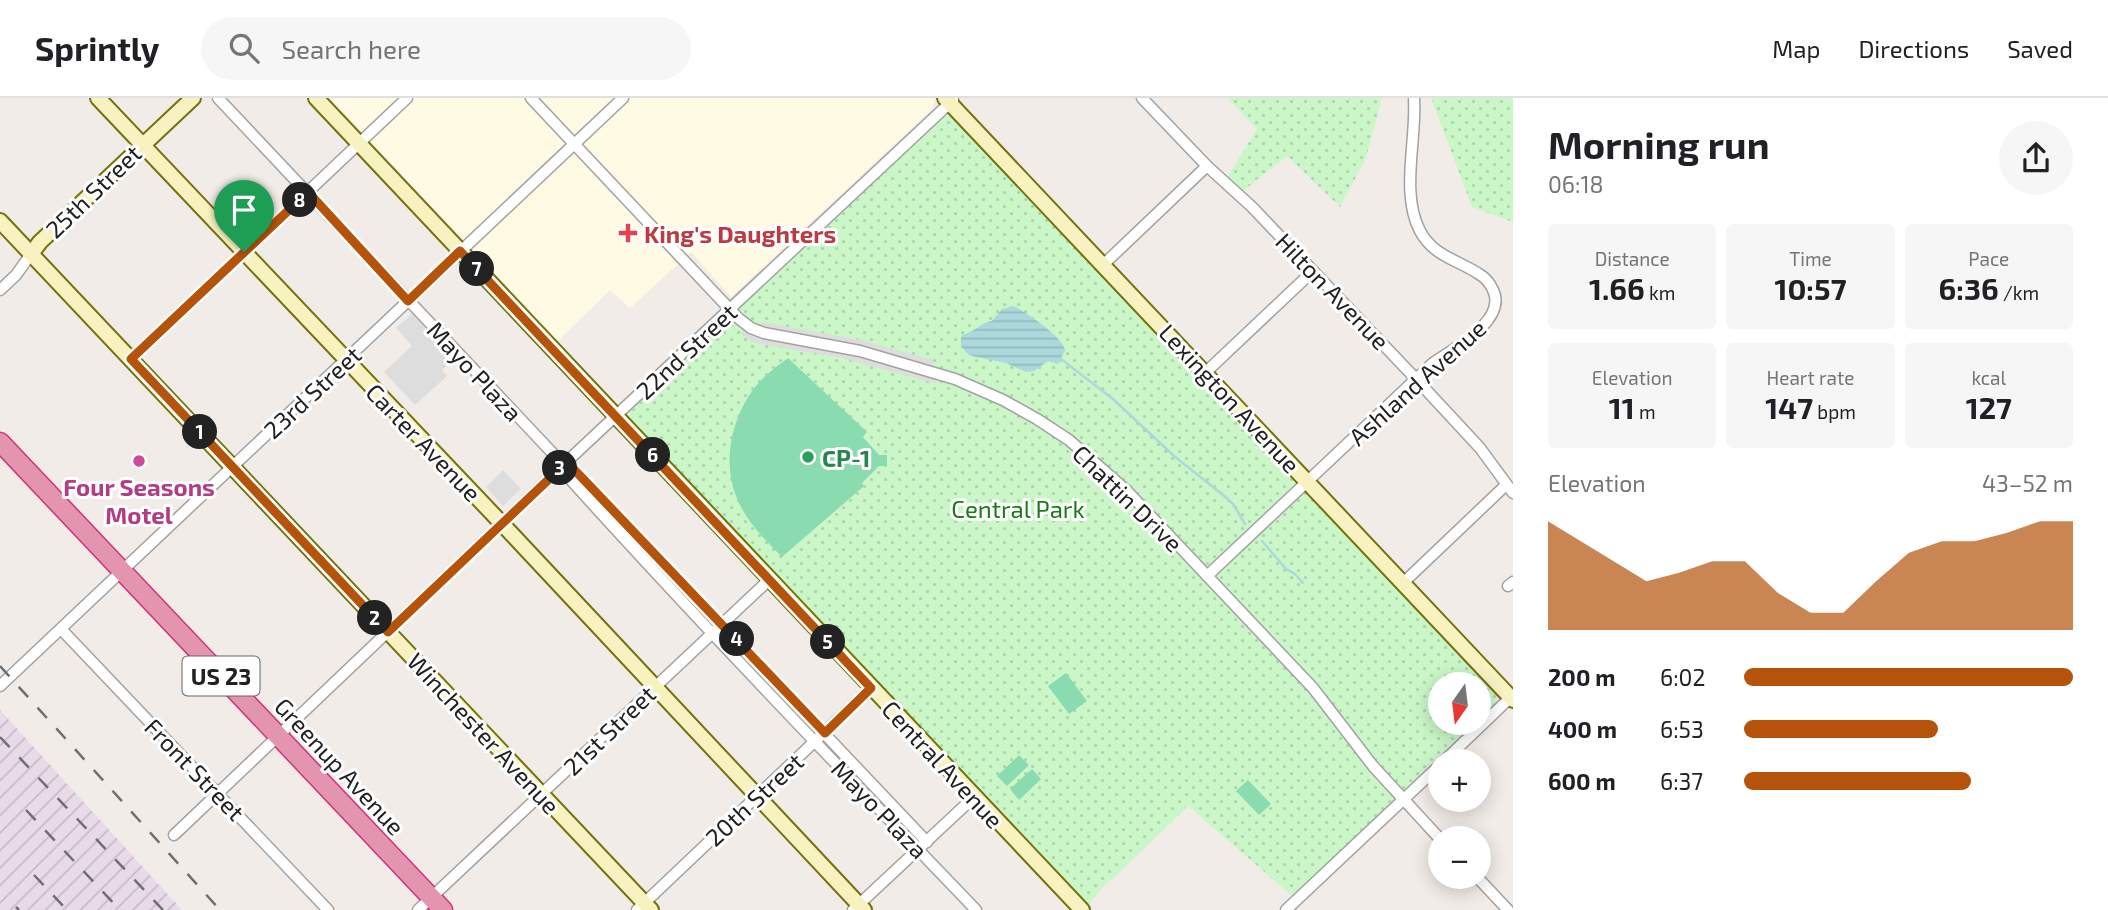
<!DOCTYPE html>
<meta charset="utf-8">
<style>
:root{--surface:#fff;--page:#f6f6f6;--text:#202124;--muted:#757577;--line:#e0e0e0;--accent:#b45309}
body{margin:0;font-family:"Exo 2",sans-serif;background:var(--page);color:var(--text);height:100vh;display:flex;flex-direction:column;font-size:26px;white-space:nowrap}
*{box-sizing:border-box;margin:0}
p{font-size:23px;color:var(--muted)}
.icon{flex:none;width:38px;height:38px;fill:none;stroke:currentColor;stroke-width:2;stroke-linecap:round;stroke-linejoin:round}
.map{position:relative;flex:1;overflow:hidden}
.details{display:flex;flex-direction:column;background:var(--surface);width:595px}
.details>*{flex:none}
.needle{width:46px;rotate:194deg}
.tools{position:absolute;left:1428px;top:574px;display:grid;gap:14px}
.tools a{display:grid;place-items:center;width:63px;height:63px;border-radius:50%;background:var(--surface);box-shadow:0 4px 18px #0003;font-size:35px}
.pin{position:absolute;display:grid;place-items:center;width:60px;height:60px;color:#fff;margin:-72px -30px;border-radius:50% 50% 50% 0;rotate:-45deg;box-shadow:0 0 7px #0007}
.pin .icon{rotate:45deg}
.km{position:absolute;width:35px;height:35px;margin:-18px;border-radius:50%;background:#222;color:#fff;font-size:19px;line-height:35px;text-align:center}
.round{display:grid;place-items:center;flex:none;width:74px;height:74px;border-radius:37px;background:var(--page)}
.headline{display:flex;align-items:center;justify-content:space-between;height:119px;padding:0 35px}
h1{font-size:38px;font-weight:700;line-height:52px}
.figures{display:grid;grid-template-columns:repeat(3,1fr);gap:10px;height:119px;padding:7px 35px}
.figures div{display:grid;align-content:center;border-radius:7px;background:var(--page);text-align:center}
.figures b{font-size:30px;font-weight:700}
.figures small{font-size:19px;font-weight:400}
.figures p{font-size:19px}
.chart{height:196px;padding:14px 35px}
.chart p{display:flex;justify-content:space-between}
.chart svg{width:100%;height:126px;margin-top:7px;fill:var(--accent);opacity:.7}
ul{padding:0 35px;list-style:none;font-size:23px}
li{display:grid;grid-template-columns:112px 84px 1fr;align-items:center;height:52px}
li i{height:18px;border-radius:9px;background:var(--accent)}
header{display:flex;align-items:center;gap:42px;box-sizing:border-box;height:98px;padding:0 35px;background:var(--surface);border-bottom:2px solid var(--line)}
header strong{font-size:33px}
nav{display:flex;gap:38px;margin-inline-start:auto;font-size:24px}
.search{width:490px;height:63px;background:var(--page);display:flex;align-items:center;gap:18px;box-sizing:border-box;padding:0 24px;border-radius:38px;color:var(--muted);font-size:26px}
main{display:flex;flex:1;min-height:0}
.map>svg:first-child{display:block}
.industrial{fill:url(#industrial-furrows)}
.education{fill:#fefae4}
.park{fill:url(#park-dots)}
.pitch{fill:#8adbb0}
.parking{fill:#ddd}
.water{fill:url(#water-rules)}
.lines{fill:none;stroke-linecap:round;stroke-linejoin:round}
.stream{stroke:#abd8dc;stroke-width:2.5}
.street-casing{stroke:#a2a2a2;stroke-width:13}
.secondary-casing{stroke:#75710b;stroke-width:18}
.highway-casing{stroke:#d33080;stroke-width:21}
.street{stroke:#fff;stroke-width:10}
.secondary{stroke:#f7f2c0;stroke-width:14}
.highway{stroke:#e394ae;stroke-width:18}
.rail{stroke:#6f6f6f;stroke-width:2.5;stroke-dasharray:14 14;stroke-linecap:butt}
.route-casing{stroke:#fff;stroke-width:14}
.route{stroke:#b45309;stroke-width:9}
.health-dot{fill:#e0444e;stroke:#fff;stroke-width:2.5}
.leisure-dot{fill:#2e9e5b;stroke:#fff;stroke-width:2.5}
.hotel-dot{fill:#d1479c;stroke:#fff;stroke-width:2.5}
.labels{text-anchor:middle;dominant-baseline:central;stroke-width:6;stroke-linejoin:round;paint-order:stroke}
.shield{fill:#fff;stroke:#646464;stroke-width:2}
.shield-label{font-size:23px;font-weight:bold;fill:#212121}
.street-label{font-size:24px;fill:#212121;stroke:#fff}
.health-label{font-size:24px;font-weight:bold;fill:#be3a42;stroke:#fff;text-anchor:start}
.leisure-label{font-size:24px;font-weight:bold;fill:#27864d;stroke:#fff;text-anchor:start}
.hotel-label{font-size:24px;font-weight:bold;fill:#b23c85;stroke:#fff}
.park-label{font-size:24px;fill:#187c12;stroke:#fff}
</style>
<header>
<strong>Sprintly</strong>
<div class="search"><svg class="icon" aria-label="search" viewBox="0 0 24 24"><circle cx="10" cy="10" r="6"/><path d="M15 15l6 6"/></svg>Search here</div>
<nav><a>Map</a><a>Directions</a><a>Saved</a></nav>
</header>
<main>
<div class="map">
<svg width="1513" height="812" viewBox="0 0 1513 812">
<defs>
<pattern id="industrial-furrows" width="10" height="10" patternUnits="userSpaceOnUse" patternTransform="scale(1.75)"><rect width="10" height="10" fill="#e9dae9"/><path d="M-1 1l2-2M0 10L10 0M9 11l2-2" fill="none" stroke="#c8bbc8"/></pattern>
<pattern id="park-dots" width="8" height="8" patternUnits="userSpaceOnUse" patternTransform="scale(1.75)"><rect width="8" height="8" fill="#cbf7c8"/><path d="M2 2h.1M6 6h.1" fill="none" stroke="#aed3ac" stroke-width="1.8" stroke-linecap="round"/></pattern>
<pattern id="water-rules" width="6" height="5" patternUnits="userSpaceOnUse" patternTransform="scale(1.75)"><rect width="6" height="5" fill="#abd8dc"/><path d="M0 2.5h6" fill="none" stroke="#93b9bc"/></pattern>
</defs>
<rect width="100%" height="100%" fill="#f1ece8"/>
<path class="industrial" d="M 0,612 L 182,812 L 0,812 Z"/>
<path class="education" d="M 330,0 L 934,0 L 935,3 L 932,11 L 731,199 L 691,154 L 630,210 L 610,192 L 558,243 Z"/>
<g class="park">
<path d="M 1227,0 L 1382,0 L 1366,60 L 1340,109 L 1287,58 L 1243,93 L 1228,78 L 1257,31 Z"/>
<path d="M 1431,0 L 1513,0 L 1513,124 L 1472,109 Z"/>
<path d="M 946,18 L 953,18 L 962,26 L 1497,596 L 1496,607 L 1479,623 L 1479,586 L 1440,586 L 1440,625 L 1477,625 L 1295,797 L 1291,797 L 1188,708 L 1114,780 C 1102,787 1098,796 1089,806 L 998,710 L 993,709 L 630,324 L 629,318 L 631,313 L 942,20 Z"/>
</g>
<g class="pitch">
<path d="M 788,260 L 867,334 L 863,339 L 879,357 L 887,357 L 887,368 L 879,368 L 862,385 L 864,388 L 782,459 C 764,441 745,422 736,398 C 722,363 732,319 755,289 C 764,278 776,269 788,260 Z"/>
<path d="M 1066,575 L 1087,603 L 1069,616 L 1048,588 Z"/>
<path d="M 1019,657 L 1029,667 L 1007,688 L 997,678 Z"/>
<path d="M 1032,671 L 1041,681 L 1019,702 L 1010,691 Z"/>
<path d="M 1248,682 L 1271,706 L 1259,717 L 1236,693 Z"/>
</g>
<g class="parking">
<path d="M 412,216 L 454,261 L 442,272 L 447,278 L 415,307 L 384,274 L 412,248 L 396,230 Z"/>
<path d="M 762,224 L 861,242 L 933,262 L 934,269 L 832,241 L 768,231 L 761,229 Z"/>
<path d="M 742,232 L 766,241 L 847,255 L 936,280 L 937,286 L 841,260 L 755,245 L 742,237 Z"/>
<path d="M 503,372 L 521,391 L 503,408 L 486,389 Z"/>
</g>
<path class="water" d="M 1013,208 C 1025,213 1063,239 1065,252 L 1058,266 L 1048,263 L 1034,273 L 1026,274 L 1006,265 L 972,258 C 964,255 958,245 962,237 C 975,234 980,225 992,223 L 1002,211 Z"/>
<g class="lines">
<g class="stream">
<path d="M 1061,261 L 1113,301 L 1174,358 L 1223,397 L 1233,406 L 1245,426"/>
<path d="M 1262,443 L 1286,471 L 1295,476 L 1303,485"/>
</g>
<defs>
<g id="street">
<path d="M 218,0 L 559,362 L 567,364 L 927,744"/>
<path d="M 531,0 L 738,220 L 751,230 L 764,235 L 860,253 L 955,281 L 1003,302 L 1037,321 L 1069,342 L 1127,393 L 1313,590 L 1373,668 L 1440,741"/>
<path d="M 1142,0 L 1207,68 L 1252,109 L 1416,281 L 1480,350 L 1513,395"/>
<path d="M 1104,166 L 1207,68"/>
<path d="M 0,192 L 16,177 L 31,156"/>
<path d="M 131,261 L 407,0"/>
<path d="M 1206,274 L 1313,173"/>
<path d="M 560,365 L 560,370 C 695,520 836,666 976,812"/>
<path d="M 1207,478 L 1433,265 C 1453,251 1508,222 1493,192 C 1490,185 1486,180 1479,176 C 1458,162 1433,158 1420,133 C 1400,95 1417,41 1414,0"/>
<path d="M 1403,485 L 1506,387"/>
<path d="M 1508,488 L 1513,484"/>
<path d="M 61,531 L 328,812"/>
<path d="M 0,588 L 623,0"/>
<path d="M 1444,663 L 1513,597"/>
<path d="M 174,737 L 560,370 L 953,2"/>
<path d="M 1477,779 L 1508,812"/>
<path d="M 418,812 L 769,482"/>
<path d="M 637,812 L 871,590"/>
<path d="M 853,812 L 974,699"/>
<path d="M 1286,812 L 1440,667"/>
</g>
<g id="secondary">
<path d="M 98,0 L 507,431 L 864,812"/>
<path d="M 316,0 L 1082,812"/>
<path d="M 945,0 L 1513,602"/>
<path d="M 0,123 L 651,812"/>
<path d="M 31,156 L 40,144 L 193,0"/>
</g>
<path id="highway" d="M 0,344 L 443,812"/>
</defs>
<use href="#street" class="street-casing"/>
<use href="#secondary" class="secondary-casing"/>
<use href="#highway" class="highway-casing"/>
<use href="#street" class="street"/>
<use href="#secondary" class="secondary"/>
<use href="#highway" class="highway"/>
<g class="rail">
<path d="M 0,568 L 220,812"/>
<path d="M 0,639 L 163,812"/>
<path d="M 26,712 L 120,812"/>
<path d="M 34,777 L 67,812"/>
<path d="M 16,809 L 19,812"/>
</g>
</g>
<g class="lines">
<defs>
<path id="route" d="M 308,94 L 408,203 L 460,153 L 871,590 L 825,635 L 567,364 L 388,534 L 131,261 Z"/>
</defs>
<use href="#route" class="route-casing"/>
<use href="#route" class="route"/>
</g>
<path class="health-dot" d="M624.5 124.5h7v7h7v7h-7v7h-7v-7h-7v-7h7z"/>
<circle class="leisure-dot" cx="808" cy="359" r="7"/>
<circle class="hotel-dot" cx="139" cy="363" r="7"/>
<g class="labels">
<rect class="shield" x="182.5" y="558.5" width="77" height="39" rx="5"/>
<g class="shield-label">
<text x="221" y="578">US 23</text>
</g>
<g class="street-label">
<text transform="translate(93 93) rotate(-44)">25th Street</text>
<text transform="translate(1333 193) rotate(46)">Hilton Avenue</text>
<text transform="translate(686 253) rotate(-43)">22nd Street</text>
<text transform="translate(475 273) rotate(47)">Mayo Plaza</text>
<text transform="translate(1417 284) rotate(-42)">Ashland Avenue</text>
<text transform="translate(312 294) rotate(-43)">23rd Street</text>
<text transform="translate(1230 300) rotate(47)">Lexington Avenue</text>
<text transform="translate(424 344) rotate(46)">Carter Avenue</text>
<text transform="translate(1128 400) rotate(44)">Chattin Drive</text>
<text transform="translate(609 632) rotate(-44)">21st Street</text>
<text transform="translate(484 635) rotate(47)">Winchester Avenue</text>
<text transform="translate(943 666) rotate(47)">Central Avenue</text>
<text transform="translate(340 668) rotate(47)">Greenup Avenue</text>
<text transform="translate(195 671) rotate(46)">Front Street</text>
<text transform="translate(754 701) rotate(-43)">20th Street</text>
<text transform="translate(880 711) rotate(46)">Mayo Plaza</text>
</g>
<g class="health-label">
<text x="644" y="135">King's Daughters</text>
</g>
<g class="leisure-label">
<text x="822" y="359">CP-1</text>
</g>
<g class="hotel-label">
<text x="139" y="388">Four Seasons<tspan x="139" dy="28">Motel</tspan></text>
</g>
<g class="park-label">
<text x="1018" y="410">Central Park</text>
</g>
</g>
</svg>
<div class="tools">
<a><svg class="needle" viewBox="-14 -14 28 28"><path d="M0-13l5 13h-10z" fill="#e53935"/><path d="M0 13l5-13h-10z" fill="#757577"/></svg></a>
<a>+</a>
<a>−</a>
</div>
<div class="pin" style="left:244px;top:154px;background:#1e9e55"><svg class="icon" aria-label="arrive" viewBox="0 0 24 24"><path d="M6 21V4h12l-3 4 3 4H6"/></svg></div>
<b class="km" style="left:200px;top:334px">1</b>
<b class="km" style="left:375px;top:520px">2</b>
<b class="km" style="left:560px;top:370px">3</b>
<b class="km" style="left:737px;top:541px">4</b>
<b class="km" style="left:828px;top:544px">5</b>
<b class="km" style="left:653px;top:357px">6</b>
<b class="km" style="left:477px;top:171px">7</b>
<b class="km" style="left:300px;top:102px">8</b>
</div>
<section class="details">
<div class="headline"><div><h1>Morning run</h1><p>06:18</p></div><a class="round"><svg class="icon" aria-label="share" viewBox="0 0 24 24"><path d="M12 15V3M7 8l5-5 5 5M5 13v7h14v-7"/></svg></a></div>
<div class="figures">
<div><p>Distance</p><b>1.66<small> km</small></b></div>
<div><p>Time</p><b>10:57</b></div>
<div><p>Pace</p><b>6:36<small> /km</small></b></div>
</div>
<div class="figures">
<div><p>Elevation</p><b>11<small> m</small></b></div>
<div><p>Heart rate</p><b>147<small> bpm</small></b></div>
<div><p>kcal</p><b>127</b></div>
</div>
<div class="chart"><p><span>Elevation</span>43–52 m</p>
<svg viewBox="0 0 160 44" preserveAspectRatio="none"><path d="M0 44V6L10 13L20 20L30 27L40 24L50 20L60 20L70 31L80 38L90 38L100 27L110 17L120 13L130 13L140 10L150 6L160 6V44z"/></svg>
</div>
<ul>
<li><b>200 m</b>6:02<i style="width:100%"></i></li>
<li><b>400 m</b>6:53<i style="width:59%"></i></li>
<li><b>600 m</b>6:37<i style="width:69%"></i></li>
</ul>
</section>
</main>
